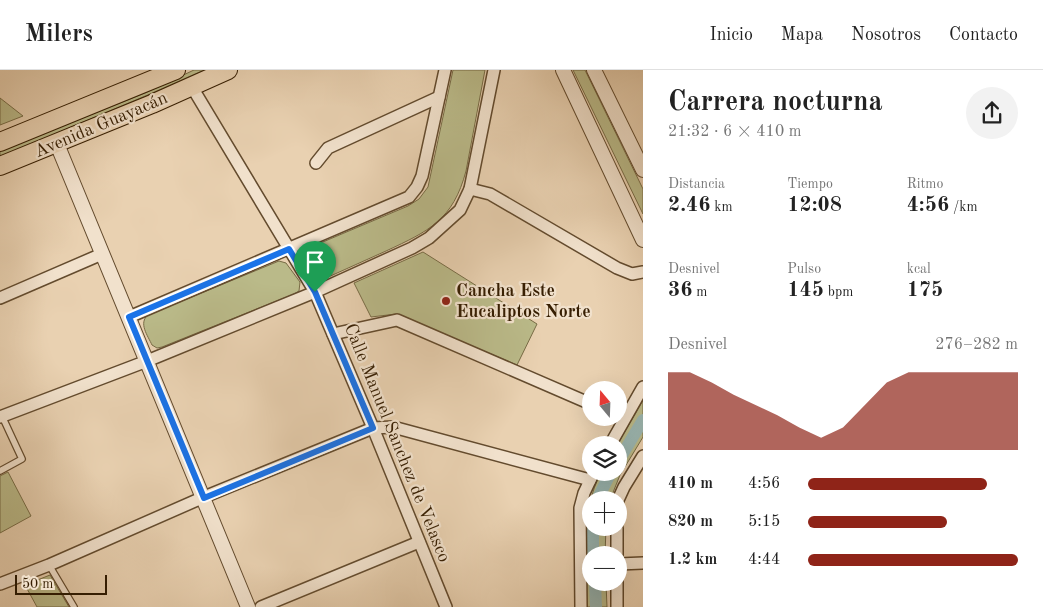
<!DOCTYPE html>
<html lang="es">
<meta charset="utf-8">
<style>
:root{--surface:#fff;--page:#f2f2f2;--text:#222;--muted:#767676;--line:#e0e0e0;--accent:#8f2418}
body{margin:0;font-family:"Old Standard TT",serif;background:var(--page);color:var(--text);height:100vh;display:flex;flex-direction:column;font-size:19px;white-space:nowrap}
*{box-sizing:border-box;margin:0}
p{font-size:16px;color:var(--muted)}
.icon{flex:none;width:28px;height:28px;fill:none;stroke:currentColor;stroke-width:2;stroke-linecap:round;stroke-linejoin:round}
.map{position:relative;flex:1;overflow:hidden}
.side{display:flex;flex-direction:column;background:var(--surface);width:400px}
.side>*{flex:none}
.needle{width:32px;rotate:341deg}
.buttons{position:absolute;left:582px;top:311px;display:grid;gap:10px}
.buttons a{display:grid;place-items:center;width:45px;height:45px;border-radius:50%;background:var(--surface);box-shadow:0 5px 20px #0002;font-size:25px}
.scale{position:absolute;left:15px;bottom:12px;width:92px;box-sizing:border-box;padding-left:5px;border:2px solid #361e02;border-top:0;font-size:14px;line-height:18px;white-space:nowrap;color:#361e02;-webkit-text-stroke:4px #f1e1cc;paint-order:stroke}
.pin{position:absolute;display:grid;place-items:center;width:42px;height:42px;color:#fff;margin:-51px -21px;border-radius:50% 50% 50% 0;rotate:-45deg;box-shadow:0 0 5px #0007}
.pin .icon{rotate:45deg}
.round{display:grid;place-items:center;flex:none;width:52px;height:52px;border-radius:26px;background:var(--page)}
.overview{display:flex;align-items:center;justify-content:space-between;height:85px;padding:0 25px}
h1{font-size:28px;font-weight:700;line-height:38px}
.figures{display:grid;grid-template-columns:repeat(3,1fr);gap:8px;height:85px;padding:5px 25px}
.figures div{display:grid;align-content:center}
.figures b{font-size:21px;font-weight:700}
.figures small{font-size:14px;font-weight:400}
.figures p{font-size:14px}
.chart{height:140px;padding:10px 25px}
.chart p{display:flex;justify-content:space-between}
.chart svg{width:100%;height:90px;margin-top:5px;fill:var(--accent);opacity:.7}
ul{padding:0 25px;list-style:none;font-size:16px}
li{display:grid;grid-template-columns:80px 60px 1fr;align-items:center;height:38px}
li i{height:12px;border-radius:6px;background:var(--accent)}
header{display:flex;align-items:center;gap:30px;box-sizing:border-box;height:70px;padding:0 25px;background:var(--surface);border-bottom:1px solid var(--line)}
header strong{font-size:24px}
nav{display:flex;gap:28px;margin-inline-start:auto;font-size:18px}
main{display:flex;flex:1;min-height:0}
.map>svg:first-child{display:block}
.green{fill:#baba89;stroke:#786c46}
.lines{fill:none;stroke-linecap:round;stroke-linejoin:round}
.canal{stroke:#99b6b2;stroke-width:12}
.service-casing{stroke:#634b2e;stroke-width:8}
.minor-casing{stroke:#634b2e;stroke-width:14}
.tertiary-casing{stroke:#634b2e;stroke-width:16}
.primary-casing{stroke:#361e02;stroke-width:20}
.service{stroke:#f1e1cc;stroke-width:5.5}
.minor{stroke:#f1e1cc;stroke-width:11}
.tertiary{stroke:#f1e1cc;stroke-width:14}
.primary{stroke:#e9d1b1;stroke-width:18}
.route-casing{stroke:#fff;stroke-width:10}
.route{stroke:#1a73e8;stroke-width:6}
.poi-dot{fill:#8f2418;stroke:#f1e1cc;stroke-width:2}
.labels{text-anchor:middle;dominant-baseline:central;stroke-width:4.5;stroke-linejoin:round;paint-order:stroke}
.street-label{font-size:18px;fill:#361e02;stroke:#f1e1cc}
.poi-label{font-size:18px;font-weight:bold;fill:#361e02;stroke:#f1e1cc;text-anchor:start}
</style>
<header>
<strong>Milers</strong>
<nav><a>Inicio</a><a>Mapa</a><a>Nosotros</a><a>Contacto</a></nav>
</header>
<main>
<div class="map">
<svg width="643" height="537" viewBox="0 0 643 537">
<rect width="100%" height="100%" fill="#e9d1b1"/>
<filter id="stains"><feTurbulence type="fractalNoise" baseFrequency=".004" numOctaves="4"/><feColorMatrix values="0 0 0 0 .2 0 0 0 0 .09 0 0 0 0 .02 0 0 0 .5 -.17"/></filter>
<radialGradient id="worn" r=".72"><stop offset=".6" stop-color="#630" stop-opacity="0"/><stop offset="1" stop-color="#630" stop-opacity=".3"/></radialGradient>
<g class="green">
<path d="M 194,0 L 204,0 L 150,24 L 0,87 L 0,81 L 145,23 Z"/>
<path d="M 453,0 L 485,0 L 466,101 C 453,150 429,161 386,181 C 366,190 346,199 326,208 L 318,208 L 305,185 L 306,181 L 311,177 L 408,136 L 419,129 L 428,117 Z"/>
<path d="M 573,0 L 585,0 L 643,119 L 643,144 Z"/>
<path d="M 0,28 L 23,46 L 0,55 Z"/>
<path d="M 423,182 L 537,254 L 517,295 L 396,244 L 371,247 L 354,213 Z"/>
<path d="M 279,191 L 286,193 L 300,212 L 299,221 L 294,224 L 162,277 L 157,278 L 152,275 C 148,266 138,253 148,245 Z"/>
<path d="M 643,330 L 643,367 L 620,405 L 610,430 L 591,430 L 591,458 L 606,458 L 605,485 L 591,485 L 591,512 L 606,513 L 607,537 L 587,537 C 585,494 580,441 601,403 L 619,402 L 619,375 L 617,375 Z"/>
<path d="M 8,402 L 31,446 L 0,463 L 0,406 Z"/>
<path d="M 50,505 L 69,537 L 37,537 L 25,515 Z"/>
</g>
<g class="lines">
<g class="canal">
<path d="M 619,390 L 643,350"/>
<path d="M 597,430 L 611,402"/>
<path d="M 593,458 L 593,485"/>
<path d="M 595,512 L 596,537"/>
</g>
<defs>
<g id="service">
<path d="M 0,401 L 22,389 L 2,346"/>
<path d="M 49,495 L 74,537"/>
</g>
<g id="minor">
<path d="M 192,17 L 315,222 L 373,358 L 446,537"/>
<path d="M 316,93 L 328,78 L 439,27"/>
<path d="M 470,119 L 490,124 L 617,198 L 632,204 L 643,202"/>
<path d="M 0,228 L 102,184"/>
<path d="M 129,247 L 409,127 L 417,117 L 422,106 L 445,0"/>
<path d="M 333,264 L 397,250 L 591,334"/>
<path d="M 0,347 L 147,291 L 315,222 L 412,178 L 429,168 L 460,140 L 470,119 L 494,0"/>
<path d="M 610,375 L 643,317"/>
<path d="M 618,430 L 624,417 L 643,386"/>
<path d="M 617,458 L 617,485"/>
<path d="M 619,494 L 643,493"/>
<path d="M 617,512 L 617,537"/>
<path d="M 0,514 L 49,495 L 204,427 L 373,358 L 393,357 L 590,410"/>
<path d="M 261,537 L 419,472"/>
<path d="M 581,537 L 580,438 L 584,423 L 594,402"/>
</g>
<g id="tertiary">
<path d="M 563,0 L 643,170"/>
<path d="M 594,0 L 643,100"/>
<path d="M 57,74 L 248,537"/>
</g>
<g id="primary">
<path d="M 0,72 L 176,0"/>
<path d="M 0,96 L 152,34 L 228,0"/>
</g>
</defs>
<use href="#service" class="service-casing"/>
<use href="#minor" class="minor-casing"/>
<use href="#tertiary" class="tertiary-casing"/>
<use href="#primary" class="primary-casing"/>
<use href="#service" class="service"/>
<use href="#minor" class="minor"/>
<use href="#tertiary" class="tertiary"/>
<use href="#primary" class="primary"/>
</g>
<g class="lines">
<defs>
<path id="route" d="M 289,179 L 315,222 L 373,358 L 204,428 L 129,247 Z"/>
</defs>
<use href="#route" class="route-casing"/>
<use href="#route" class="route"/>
</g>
<circle class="poi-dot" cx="446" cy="231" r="5"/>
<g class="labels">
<g class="street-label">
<text transform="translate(101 55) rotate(-23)">Avenida Guayacán</text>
<text transform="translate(397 373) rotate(68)">Calle Manuel Sanchez de Velasco</text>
</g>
<g class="poi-label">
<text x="456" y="221">Cancha Este<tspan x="456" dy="21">Eucaliptos Norte</tspan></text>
</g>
</g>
<rect width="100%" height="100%" filter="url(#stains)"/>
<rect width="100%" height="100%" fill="url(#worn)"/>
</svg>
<div class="buttons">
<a><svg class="needle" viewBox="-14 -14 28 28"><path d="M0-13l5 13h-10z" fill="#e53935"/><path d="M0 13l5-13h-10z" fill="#767676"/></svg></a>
<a><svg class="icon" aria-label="layers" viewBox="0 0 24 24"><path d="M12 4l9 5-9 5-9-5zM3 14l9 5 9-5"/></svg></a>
<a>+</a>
<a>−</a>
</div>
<div class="scale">50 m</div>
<div class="pin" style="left:315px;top:222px;background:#1e9e55"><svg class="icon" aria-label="arrive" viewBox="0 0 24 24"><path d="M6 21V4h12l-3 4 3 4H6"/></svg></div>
</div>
<section class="side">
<div class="overview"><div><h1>Carrera nocturna</h1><p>21:32 · 6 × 410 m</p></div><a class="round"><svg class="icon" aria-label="share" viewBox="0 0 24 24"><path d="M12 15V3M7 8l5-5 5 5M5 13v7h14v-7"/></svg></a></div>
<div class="figures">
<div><p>Distancia</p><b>2.46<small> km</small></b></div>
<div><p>Tiempo</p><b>12:08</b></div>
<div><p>Ritmo</p><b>4:56<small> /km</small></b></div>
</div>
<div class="figures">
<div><p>Desnivel</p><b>36<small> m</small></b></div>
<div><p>Pulso</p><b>145<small> bpm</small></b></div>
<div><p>kcal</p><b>175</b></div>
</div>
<div class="chart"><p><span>Desnivel</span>276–282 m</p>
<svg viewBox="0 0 160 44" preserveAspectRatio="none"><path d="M0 44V6L10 6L20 11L30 17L40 22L50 27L60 33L70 38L80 33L90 22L100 11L110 6L120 6L130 6L140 6L150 6L160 6V44z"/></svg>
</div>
<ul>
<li><b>410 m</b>4:56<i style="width:85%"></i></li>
<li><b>820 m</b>5:15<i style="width:66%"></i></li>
<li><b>1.2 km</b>4:44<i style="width:100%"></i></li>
</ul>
</section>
</main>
